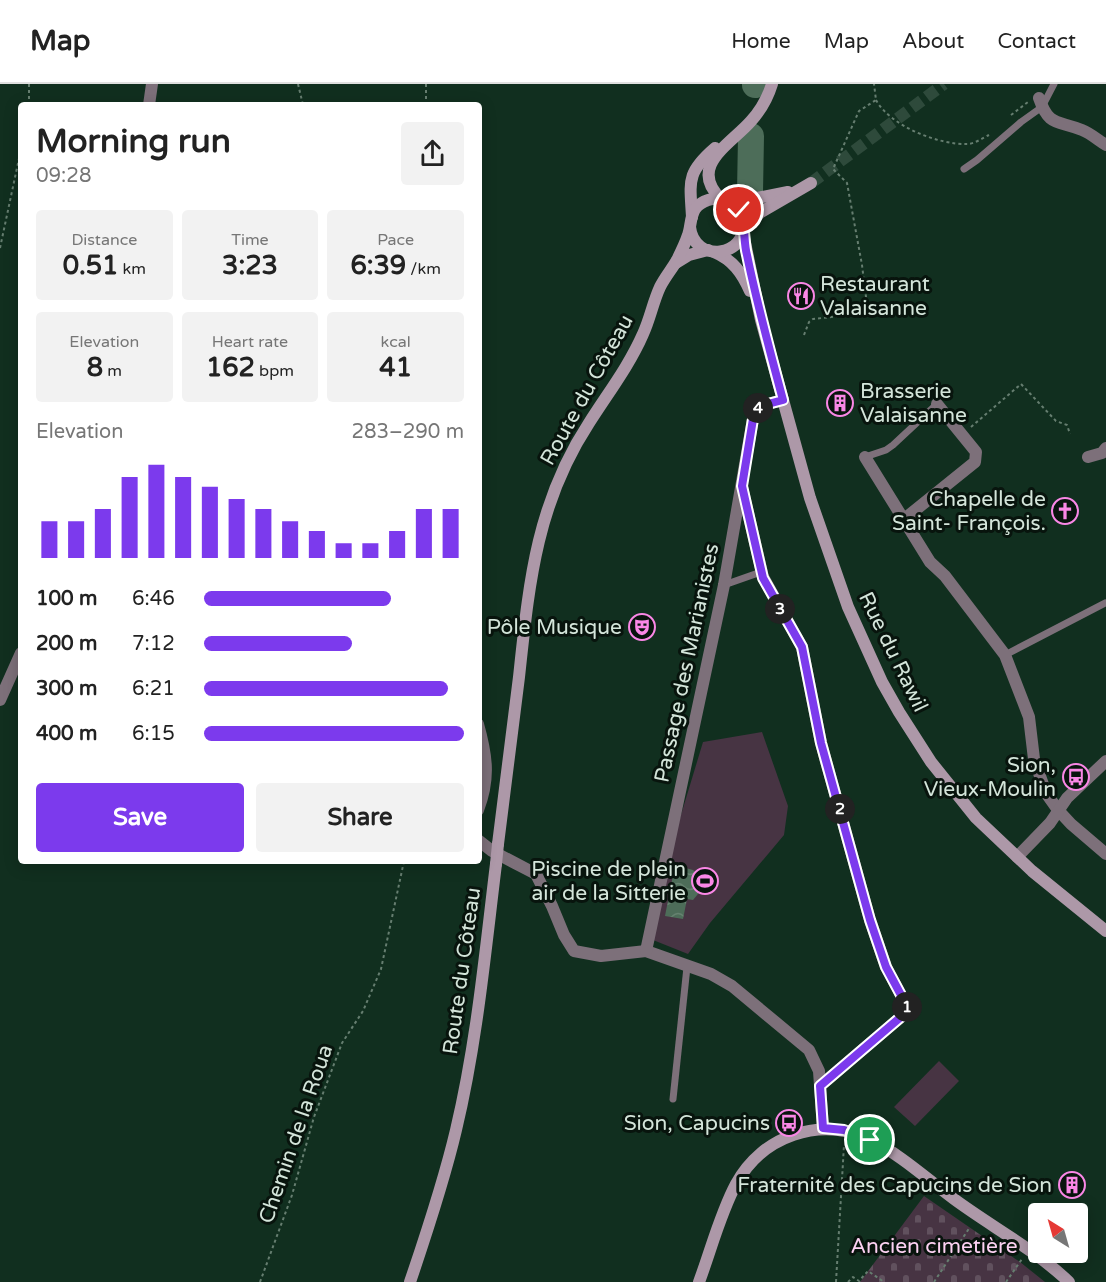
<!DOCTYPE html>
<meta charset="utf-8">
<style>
:root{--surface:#fff;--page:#f2f2f2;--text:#222;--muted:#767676;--line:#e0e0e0;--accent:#7c3aed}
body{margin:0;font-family:"Varela Round",sans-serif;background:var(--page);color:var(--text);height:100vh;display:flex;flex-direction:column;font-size:22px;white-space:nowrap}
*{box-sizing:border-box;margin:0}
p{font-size:20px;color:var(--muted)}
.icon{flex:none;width:33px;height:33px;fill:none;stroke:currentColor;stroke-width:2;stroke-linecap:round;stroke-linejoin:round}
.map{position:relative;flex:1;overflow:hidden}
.side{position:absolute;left:18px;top:18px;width:464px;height:762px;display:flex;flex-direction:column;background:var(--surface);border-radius:6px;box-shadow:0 3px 15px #0003}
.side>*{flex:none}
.needle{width:39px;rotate:323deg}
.fabs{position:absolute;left:1028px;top:1119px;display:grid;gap:12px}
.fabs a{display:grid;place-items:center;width:60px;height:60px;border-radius:6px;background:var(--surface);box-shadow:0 3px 15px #0003;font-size:30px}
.pin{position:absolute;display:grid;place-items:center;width:51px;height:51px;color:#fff;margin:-26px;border:3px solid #fff;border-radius:50%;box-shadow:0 2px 6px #0007}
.km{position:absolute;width:30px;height:30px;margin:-15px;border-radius:50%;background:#222;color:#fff;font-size:16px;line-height:30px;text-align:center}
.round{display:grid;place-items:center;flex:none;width:63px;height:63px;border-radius:6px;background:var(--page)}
.summary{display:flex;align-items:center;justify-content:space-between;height:102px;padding:0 18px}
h1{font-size:33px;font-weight:700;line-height:45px}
.stats{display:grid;grid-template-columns:repeat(3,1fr);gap:9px;height:102px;padding:6px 18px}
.stats div{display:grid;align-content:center;border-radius:6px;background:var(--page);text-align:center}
.stats b{font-size:26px;font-weight:700}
.stats small{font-size:16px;font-weight:400}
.stats p{font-size:16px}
.chart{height:168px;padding:12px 18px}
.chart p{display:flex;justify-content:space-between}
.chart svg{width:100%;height:108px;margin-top:6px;stroke:var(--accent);stroke-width:6}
.cta{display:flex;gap:12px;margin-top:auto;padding:12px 18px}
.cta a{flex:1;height:69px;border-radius:6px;background:var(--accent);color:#fff;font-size:24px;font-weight:700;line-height:69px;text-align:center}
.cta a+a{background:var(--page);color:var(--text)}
ul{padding:0 18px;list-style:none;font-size:20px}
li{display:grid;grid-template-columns:96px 72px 1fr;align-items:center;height:45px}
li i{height:15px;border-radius:8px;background:var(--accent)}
header{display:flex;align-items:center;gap:36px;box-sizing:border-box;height:84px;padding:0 30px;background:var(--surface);border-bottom:2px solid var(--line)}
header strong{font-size:28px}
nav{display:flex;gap:33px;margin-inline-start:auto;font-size:21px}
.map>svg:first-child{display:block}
.green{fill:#473443}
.cemetery{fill:url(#cemetery-stones)}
.water{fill:url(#water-waves)}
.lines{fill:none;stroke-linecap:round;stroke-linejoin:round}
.river{stroke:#4d6d59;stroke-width:26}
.secondary-tunnel{stroke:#2e4a3b;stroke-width:12;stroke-dasharray:12 6;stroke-linecap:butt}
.path{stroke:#667e70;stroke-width:2;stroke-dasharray:3 3;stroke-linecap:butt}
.lane{stroke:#7d707a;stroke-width:7}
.street{stroke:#7d707a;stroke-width:12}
.secondary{stroke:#ad98a8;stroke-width:12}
.secondary-bridge{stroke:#ad98a8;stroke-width:12}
.route-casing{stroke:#fff;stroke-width:12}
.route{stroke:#7c3aed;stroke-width:8}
.labels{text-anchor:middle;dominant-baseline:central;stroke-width:6;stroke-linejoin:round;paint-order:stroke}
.poi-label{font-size:21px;fill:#d4e5da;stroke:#08140d;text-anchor:end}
.street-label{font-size:21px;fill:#d4e5da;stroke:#08140d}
.park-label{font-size:21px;fill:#fcd1f2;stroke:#08140d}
</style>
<header>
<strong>Map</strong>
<nav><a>Home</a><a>Map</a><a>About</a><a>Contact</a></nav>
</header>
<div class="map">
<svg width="1106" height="1198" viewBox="0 0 1106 1198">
<defs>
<pattern id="cemetery-stones" width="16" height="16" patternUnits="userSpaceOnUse" patternTransform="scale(1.5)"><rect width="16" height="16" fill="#473443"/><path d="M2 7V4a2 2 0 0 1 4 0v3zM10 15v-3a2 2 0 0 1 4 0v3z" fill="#61515e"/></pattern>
<pattern id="water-waves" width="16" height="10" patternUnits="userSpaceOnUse" patternTransform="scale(1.5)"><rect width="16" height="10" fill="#4d6d59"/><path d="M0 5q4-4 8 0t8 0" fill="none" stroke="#668270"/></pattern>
</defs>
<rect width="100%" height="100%" fill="#112f1f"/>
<g class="green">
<path d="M 762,648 L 788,722 L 784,751 L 710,839 L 688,870 L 653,856 L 674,754 L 703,658 Z"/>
<path d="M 939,977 L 959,997 L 915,1042 L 894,1023 Z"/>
</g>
<path class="cemetery" d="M 924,1112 L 1020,1178 L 1045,1198 L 860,1198 Z"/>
<path class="water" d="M 675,781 L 693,786 L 707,799 L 693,816 L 687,815 L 683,835 L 665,832 Z"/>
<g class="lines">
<g class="river">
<path d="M 755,1 L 755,0"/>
<path d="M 750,108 L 751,52"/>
</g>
<path class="secondary-tunnel" d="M 811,99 L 944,0"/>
<g class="path">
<path d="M 298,0 L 303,21"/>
<path d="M 876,16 C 890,42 939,61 967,60 C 974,60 983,54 989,51"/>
<path d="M 29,21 L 29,0"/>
<path d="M 426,21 L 426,0"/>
<path d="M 1011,31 L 1028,18"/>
<path d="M 0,164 L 21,65"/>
<path d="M 804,251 L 809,238 L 813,235 L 868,229 L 862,181 L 847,99 L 833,85 L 859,27 L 876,16 L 874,0"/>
<path d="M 971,343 L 1021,300 L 1056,337 L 1067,341 L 1070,350"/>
<path d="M 260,1198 L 292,1111 L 314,1033 L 342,959 L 363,927 L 381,885 L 404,777"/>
<path d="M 836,1198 L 844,1061"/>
<path d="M 848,1198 L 853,1193 L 859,1197 L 868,1187 L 884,1198"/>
<path d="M 934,1198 L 970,1143"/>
<path d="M 1006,1198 L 1022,1175"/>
</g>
<g class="lane">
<path d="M 964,85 L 977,76 L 1021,38 L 1042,23 L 1054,0"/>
<path d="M 865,373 L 886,366 L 893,361 L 937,320"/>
<path d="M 724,501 L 761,488"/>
<path d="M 1005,571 L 1105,519"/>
<path d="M 673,1015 L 687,883"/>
</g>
<g class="street">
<path d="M 1039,14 C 1049,43 1057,36 1082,46 C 1090,49 1098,56 1106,61"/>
<path d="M 149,21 L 152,0"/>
<path d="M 865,373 L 930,478 L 945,492 L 1005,571 L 1029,633 L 1034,675 L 1046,709 L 1058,726 L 1071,740 L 1106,770"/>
<path d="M 1088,373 L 1102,369 L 1106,364"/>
<path d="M 742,403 L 763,493 L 802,563 L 821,659 L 870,836 L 886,883 L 909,926 L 820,1002"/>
<path d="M 903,436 L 975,378 L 976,368 L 937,320"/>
<path d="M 0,616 L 21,569"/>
<path d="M 478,640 C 487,672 490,695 478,726"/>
<path d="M 478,756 L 492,767 L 536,790 L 552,822 L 564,851 L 574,867 L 601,872 L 646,867 L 711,890 L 732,902 L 809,966 L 819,987 L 823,1044"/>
<path d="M 1017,773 L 1050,739 L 1067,714 L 1106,677"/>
<path d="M 646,867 L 724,501 L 754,329 L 764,321 L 783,316"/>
</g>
<g class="secondary">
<path d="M 721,115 C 687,82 731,60 751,37 C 761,26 768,13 772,0"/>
<path d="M 731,119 L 788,108"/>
<path d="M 692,133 C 690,97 686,89 715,64"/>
<path d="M 744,141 L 761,128 L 811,99"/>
<path d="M 743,149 L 761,236 L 810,414 L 848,523 L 882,598 L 899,628 L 931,678 L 976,734 L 1032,787 L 1106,847"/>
<path d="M 714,168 C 733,176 742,189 750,207"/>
<path d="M 676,179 L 689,171 L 708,166"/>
<path d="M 498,760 C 505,704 512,649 519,593 C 529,500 536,420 589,339 C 608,309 629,282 643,250 C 650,235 653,218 660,203 C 665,193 672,185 677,176 C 681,168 685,160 688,151 C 691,143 690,133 695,125 C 709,107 741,114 743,138 C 748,173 694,180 690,143"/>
<path d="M 410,1198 C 427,1148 444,1097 456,1046 C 477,958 485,869 496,780"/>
<path d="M 699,1198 C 711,1166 720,1130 736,1100 C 762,1052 819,1032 869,1055 C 900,1070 927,1095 954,1115 C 992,1143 1034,1165 1069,1198"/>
</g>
<path class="secondary-bridge" d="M 496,780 L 498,760"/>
</g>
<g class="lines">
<defs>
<path id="route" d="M 739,126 C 746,139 743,157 747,171 C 757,220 770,268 783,316 L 764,321 L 754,329 L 742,402 L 763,494 L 802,563 L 821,659 L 870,836 L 886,883 L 909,926 L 820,1002 L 823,1044 L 844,1046 L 870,1056"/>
</defs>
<use href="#route" class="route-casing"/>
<use href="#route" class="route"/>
</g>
<defs>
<symbol id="restaurant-ring" viewBox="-11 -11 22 22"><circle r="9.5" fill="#08140d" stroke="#fa87e6" stroke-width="1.5"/><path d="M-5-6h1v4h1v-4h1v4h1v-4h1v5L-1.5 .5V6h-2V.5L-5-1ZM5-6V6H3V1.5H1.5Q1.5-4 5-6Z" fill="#fa87e6"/></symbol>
<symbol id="building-ring" viewBox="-11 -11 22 22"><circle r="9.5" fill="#08140d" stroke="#fa87e6" stroke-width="1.5"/><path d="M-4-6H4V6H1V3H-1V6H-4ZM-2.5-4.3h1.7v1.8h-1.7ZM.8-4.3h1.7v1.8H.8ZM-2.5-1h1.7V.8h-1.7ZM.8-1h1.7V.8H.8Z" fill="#fa87e6"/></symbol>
<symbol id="church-ring" viewBox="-11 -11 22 22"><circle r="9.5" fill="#08140d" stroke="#fa87e6" stroke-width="1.5"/><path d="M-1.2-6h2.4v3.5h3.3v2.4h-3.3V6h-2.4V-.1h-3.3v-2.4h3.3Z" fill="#fa87e6"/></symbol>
<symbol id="theatre-ring" viewBox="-11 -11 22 22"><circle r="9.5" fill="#08140d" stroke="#fa87e6" stroke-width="1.5"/><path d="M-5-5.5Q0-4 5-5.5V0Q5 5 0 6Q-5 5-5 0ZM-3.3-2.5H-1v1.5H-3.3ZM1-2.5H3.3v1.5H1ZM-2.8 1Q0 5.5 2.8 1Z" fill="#fa87e6"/></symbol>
<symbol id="bus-ring" viewBox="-11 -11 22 22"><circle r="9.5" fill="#08140d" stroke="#fa87e6" stroke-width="1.5"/><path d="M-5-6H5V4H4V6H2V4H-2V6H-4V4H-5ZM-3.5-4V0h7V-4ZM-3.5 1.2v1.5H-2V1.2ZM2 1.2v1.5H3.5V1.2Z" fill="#fa87e6"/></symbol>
<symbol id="stadium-ring" viewBox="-11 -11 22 22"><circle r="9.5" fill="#08140d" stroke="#fa87e6" stroke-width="1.5"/><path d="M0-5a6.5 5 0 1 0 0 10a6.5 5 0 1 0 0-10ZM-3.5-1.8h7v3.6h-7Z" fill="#fa87e6"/></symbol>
</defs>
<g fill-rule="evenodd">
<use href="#restaurant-ring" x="786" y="197" width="30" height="30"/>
<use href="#building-ring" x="825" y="304" width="30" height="30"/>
<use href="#church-ring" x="1050" y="412" width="30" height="30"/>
<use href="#theatre-ring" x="627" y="528" width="30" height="30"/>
<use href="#bus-ring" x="1061" y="678" width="30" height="30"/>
<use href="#stadium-ring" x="690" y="782" width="30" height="30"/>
<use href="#bus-ring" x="774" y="1024" width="30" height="30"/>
<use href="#building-ring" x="1057" y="1086" width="30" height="30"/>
</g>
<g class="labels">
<g class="poi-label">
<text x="820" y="200" text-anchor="start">Restaurant<tspan x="820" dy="24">Valaisanne</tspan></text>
<text x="860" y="307" text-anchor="start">Brasserie<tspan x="860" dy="24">Valaisanne</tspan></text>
<text x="1046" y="415">Chapelle de<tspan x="1046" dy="24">Saint- François.</tspan></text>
<text x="622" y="543">Pôle Musique</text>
<text x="1056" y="681">Sion,<tspan x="1056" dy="24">Vieux-Moulin</tspan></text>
<text x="686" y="785">Piscine de plein<tspan x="686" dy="24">air de la Sitterie</tspan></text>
<text x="770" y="1039">Sion, Capucins</text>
<text x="1052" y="1101">Fraternité des Capucins de Sion</text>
</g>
<g class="street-label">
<text transform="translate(587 306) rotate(-61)">Route du Côteau</text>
<text transform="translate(893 568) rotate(64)">Rue du Rawil</text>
<text transform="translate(687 579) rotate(-78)">Passage des Marianistes</text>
<text transform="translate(462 887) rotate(-82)">Route du Côteau</text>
<text transform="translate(296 1050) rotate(-71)">Chemin de la Roua</text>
</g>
<g class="park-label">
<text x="934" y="1162">Ancien cimetière</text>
</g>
</g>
</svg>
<div class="fabs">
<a><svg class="needle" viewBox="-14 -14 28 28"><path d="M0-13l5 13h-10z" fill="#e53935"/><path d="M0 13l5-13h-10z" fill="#767676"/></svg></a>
</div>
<div class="pin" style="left:870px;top:1056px;background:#1e9e55"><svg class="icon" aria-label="arrive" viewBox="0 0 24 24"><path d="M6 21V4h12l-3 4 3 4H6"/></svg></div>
<div class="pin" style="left:739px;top:126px;background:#d93025"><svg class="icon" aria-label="check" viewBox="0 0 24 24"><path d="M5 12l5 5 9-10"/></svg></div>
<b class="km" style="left:907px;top:923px">1</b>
<b class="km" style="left:840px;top:725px">2</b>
<b class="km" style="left:780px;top:525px">3</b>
<b class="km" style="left:758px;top:324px">4</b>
<section class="side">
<div class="summary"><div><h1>Morning run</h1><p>09:28</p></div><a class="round"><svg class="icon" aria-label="share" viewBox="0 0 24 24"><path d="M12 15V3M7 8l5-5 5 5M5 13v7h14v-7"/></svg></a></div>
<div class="stats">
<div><p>Distance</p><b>0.51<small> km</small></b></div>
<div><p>Time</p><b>3:23</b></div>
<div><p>Pace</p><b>6:39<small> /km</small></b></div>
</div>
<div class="stats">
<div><p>Elevation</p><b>8<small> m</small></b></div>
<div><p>Heart rate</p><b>162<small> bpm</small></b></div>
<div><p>kcal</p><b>41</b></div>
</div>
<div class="chart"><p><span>Elevation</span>283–290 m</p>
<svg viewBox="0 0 160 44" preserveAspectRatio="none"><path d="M5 44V29M15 44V29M25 44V24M35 44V11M45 44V6M55 44V11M65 44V15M75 44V20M85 44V24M95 44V29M105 44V33M115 44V38M125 44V38M135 44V33M145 44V24M155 44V24"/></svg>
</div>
<ul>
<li><b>100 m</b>6:46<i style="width:72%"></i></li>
<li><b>200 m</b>7:12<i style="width:57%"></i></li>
<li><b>300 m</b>6:21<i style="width:94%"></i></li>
<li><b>400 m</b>6:15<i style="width:100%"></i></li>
</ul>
<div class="cta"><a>Save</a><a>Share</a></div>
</section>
</div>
